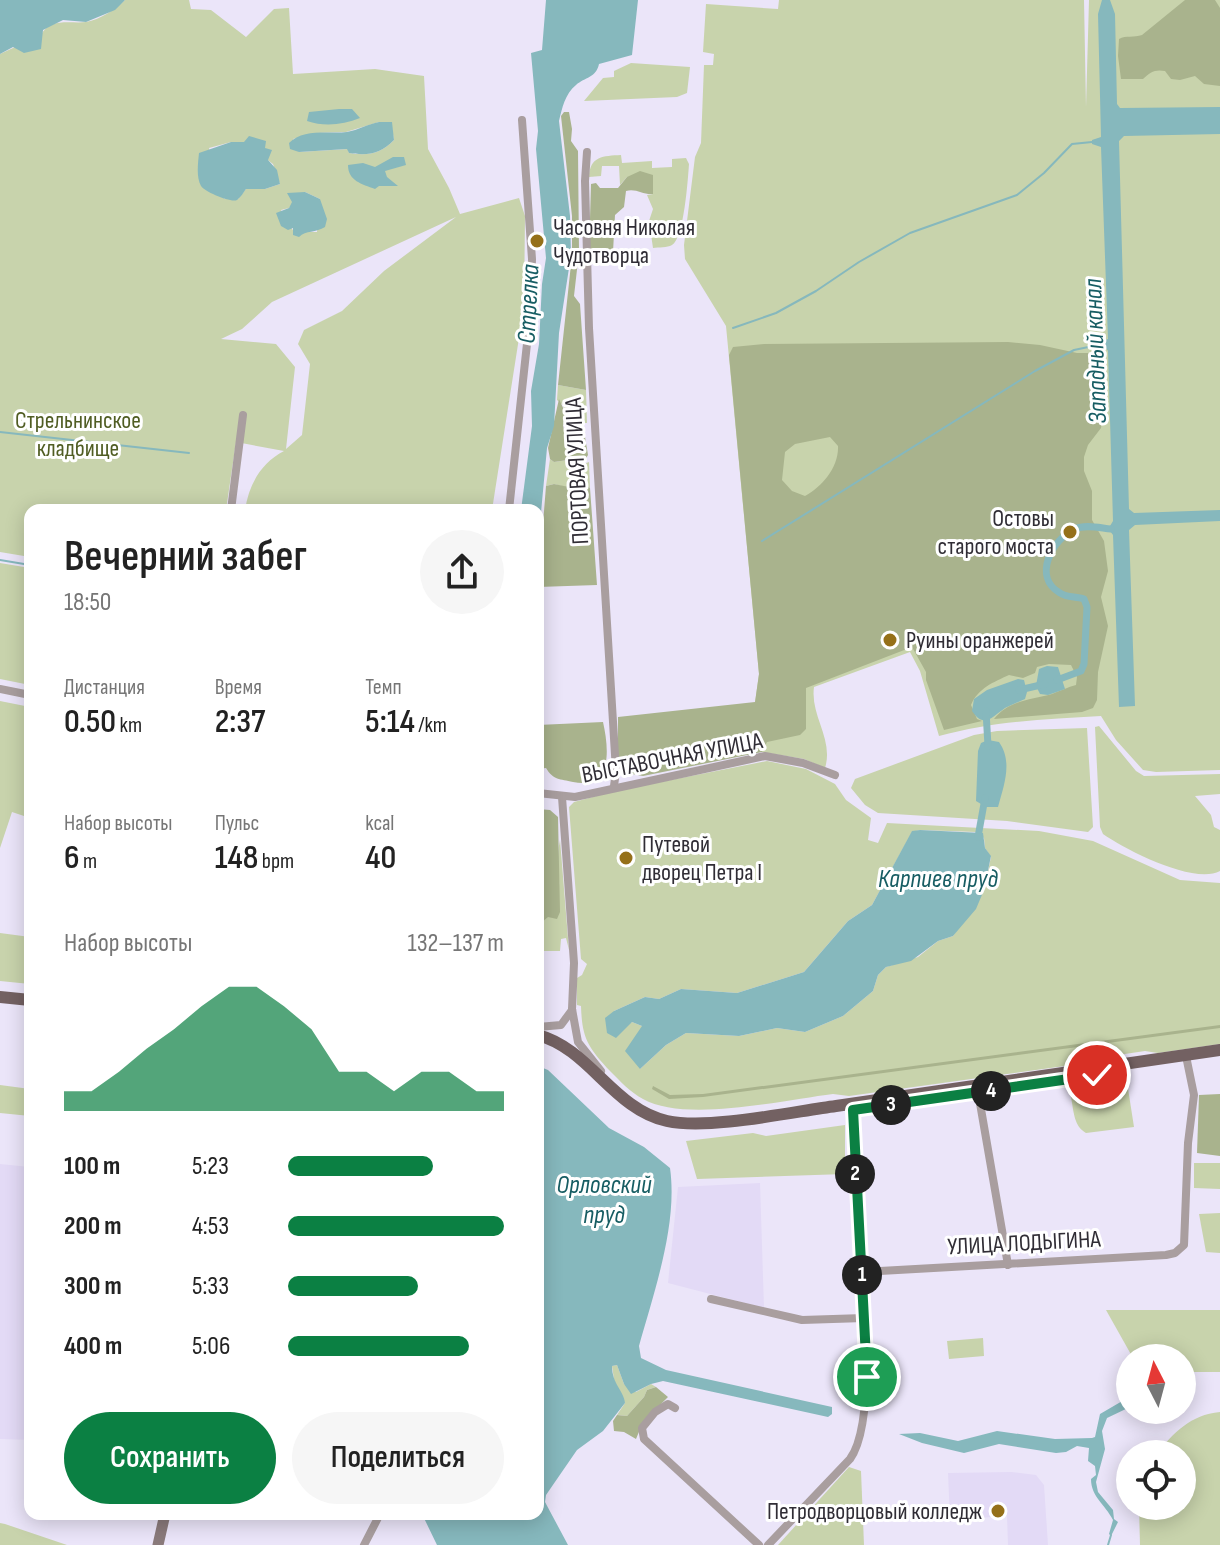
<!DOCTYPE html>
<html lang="ru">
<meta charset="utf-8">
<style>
:root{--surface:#fff;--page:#f6f6f6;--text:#222;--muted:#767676;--accent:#0b8043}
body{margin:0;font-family:"Sofia Sans Condensed",sans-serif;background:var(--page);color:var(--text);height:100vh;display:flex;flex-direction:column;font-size:30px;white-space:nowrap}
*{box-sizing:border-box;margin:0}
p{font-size:26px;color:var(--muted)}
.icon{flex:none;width:44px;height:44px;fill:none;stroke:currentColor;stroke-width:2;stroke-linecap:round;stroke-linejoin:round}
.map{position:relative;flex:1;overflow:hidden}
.drawer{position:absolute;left:24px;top:504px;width:520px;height:1016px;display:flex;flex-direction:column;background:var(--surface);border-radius:16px;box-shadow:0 4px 20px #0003}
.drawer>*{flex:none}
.needle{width:52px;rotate:354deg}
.buttons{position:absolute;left:1116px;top:1344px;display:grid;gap:16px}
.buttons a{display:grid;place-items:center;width:80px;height:80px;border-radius:50%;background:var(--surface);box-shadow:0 4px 20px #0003;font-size:40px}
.pin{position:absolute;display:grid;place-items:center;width:68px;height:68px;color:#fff;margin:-34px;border:4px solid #fff;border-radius:50%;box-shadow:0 2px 8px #0007}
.km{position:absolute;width:40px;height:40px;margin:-20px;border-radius:50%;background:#222;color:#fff;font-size:22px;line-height:40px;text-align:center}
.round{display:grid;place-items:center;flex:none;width:84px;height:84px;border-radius:42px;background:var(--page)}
.summary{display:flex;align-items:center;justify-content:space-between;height:136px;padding:0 40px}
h1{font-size:44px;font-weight:600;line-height:60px}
.stats{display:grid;grid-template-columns:repeat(3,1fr);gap:12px;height:136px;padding:8px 40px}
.stats div{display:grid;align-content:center}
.stats b{font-size:34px;font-weight:600}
.stats small{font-size:22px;font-weight:400}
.stats p{font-size:22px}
.chart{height:224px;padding:16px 40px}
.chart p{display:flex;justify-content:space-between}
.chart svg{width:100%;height:144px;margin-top:8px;fill:var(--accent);opacity:.7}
.action{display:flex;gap:16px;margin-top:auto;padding:16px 40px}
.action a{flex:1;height:92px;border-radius:48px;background:var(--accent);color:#fff;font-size:32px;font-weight:600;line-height:92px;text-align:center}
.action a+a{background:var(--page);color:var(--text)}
ul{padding:0 40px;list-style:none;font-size:26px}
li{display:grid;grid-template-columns:128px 96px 1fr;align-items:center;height:60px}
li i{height:20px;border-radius:10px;background:var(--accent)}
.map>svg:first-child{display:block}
.built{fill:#e3daf6}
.green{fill:#c8d3ac;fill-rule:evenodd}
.forest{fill:#a9b38d;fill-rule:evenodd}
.water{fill:#86b8bd}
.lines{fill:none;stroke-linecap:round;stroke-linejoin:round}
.stream{stroke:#86b8bd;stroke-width:2}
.canal{stroke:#86b8bd;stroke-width:7}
.minor{stroke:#a99e9f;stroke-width:8}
.secondary{stroke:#8a7a7b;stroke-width:11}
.primary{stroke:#736162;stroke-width:12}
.route-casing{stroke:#fff;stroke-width:16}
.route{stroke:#0b8043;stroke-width:10}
.poi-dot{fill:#957019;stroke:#fff;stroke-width:3}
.labels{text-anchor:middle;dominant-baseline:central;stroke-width:6;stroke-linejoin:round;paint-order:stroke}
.poi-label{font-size:24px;fill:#302d35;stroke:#fff;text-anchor:start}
.park-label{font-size:24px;fill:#505d23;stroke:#fff}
.street-label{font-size:24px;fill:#302d35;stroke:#fff}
.water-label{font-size:26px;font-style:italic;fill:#175d63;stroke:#fff}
</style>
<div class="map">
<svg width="1220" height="1545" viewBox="0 0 1220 1545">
<rect width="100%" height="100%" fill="#ebe5f9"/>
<g class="built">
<path d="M 0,1164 L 30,1167 L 30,1440 L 0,1439 Z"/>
<path d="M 760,1183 L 764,1308 L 668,1283 L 678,1187 Z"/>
<path d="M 1011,1472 L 1036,1475 L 1044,1485 L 1048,1545 L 1008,1545 L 1007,1516 L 950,1520 L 948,1473 Z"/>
</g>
<g class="green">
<path d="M 125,0 L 189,0 L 191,9 L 211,10 L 246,37 L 274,9 L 289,8 L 293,74 L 375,69 L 424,76 L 428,149 L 449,188 L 460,214 L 519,198 L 525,216 L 524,306 L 492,510 L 245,510 C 249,484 261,463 284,451 L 236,442 L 226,510 L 30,510 L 30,557 L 0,552 L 0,54 L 41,35 C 50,17 71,24 86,22 C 100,20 115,9 125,0 ZM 379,122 L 391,122 L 394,140 C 381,154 367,156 349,153 L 348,149 L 299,152 L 293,139 L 316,133 L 346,132 ZM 231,142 L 244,142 L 273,164 L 280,184 L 265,189 L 246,189 L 238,199 L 225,199 L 220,195 L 209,148 ZM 305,192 L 320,199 L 317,232 L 294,232 L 281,210 L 289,208 ZM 456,217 L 384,271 L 342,311 L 304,330 L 298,344 L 310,364 L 302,435 L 286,449 L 295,367 L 276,344 L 221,339 L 242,329 L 272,302 Z"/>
<path d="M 779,0 L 1084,0 L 1086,107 L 1089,0 L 1220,0 L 1220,770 L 1156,772 L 1143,770 L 1116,740 L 1101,716 C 1046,719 993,721 939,736 L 920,671 L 910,652 L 814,687 C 810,716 834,739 825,768 L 804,759 L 762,752 L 755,703 L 759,674 L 726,326 L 685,259 L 684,245 L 695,157 L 701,143 L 704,65 L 713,65 L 714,54 L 703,52 L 706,4 L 778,9 Z"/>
<path d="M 631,63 L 690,67 L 687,93 L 677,97 L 584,101 L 603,78 L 614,77 L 614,71 Z"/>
<path d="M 621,155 L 622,163 L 652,161 L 652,168 L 672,167 L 672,159 L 686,158 L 689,164 C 688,178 684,239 672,245 C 667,248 659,247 653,248 L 649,221 L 653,209 L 647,195 L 653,194 L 627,177 L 620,185 L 619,166 L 602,166 L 601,176 L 589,177 C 590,156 603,156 621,155 Z"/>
<path d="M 558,385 L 586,390 L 587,423 L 568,423 L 563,405 L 557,400 Z"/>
<path d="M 550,459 L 554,462 L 568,460 L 581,465 L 589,462 L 590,488 L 585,483 L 569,488 L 554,484 L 546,486 Z"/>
<path d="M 0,563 L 30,568 L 30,685 L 0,679 Z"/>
<path d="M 0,701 L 30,707 L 30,818 L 12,812 L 0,848 Z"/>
<path d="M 1099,726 L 1136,771 L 1144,776 L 1220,774 L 1220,794 L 1195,796 L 1211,815 L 1214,827 L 1220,830 L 1220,871 C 1194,885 1126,850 1103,834 L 1100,827 L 1095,727 Z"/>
<path d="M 1087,728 L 1093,827 L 1088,832 L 1007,821 L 878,813 L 865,805 L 851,788 L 855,779 L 974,735 L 997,731 Z"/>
<path d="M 767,761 L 806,769 L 835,784 L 846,800 L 871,818 L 868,840 L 878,843 L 887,823 L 1039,831 L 1093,841 L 1180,880 L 1220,883 L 1220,1044 L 1158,1053 L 1145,1051 L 1118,1055 L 1101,1061 L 849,1096 L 833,1094 C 784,1100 685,1123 643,1099 C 630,1092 620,1081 610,1071 C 588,1047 582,1039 581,1006 L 577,1005 L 577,978 L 582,975 L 587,964 L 581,959 L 569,807 L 574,802 L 615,791 ZM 920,830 L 976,832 L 984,838 L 985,848 L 991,857 L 984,890 L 953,936 L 938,941 L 918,957 L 886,967 L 878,975 L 873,991 L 843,1016 L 805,1032 L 777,1028 L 739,1036 L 686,1033 L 666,1045 L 640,1069 L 642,1026 L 632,1022 L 628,1024 L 614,1011 L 645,997 L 659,999 L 681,989 L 737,993 L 804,972 L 848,921 L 872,905 L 912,832 Z"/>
<path d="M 560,840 L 569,950 L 566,938 L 561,939 L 560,951 L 544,951 L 541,923 C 571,896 553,873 560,840 Z"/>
<path d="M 0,933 L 30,937 L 30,984 L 0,981 Z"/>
<path d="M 1127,1082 L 1134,1127 L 1086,1133 C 1074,1126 1074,1113 1071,1097 L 1122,1090 L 1122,1083 Z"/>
<path d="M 0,1085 L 30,1089 L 30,1116 L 0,1113 Z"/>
<path d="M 845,1125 L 845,1174 L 697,1179 L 686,1141 L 753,1133 L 766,1136 Z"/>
<path d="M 1194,1163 L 1220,1163 L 1220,1189 L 1194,1188 Z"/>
<path d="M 1220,1213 L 1220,1253 L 1206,1252 L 1199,1214 Z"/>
<path d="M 1106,1310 L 1220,1310 L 1220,1372 L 1193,1372 L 1182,1374 L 1182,1358 L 1133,1358 Z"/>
<path d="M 983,1338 L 984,1356 L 949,1359 L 947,1341 Z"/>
<path d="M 617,1365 L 624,1384 L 636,1392 L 651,1384 L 656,1387 L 647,1390 L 644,1397 L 627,1416 L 617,1415 L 625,1403 L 615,1386 L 612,1366 Z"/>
<path d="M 1220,1412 L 1220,1545 L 1140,1545 L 1139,1506 L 1182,1506 L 1182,1454 L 1156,1454 C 1175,1432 1190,1415 1220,1412 Z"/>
<path d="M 849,1467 L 861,1471 L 864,1545 L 778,1545 Z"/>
<path d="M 0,1523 L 5,1524 L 67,1545 L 0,1545 Z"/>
</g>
<g class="forest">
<path d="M 1185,0 L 1215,0 L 1220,8 L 1220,86 L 1204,84 L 1195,76 L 1180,80 L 1171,79 L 1165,71 C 1155,69 1150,72 1143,79 L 1121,79 L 1118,56 L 1119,39 C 1126,35 1134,38 1142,35 Z"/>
<path d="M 564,112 L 569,112 L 572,129 L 571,141 L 578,151 L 579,252 L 574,296 L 580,304 L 586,390 L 558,385 L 572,255 L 572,216 L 561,116 Z"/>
<path d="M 640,171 L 653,175 L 653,194 C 643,195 636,188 626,191 L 624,207 L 615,215 L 613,252 L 589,253 L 591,184 L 596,183 L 600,188 L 618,188 L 627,177 Z"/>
<path d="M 1008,342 L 1040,345 L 1077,353 L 1096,353 L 1101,361 L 1104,376 L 1105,401 L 1101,428 L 1088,445 L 1084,457 L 1084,471 L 1092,491 L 1092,520 L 1104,541 L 1108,571 L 1101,597 L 1108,626 L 1098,672 L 1097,700 L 1093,708 L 1082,712 L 994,719 C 1009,700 1031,700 1052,694 C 1060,691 1068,687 1076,685 L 1077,677 L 1071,665 L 1049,664 L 1037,667 L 1035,673 L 1023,678 L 1009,675 C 994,682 978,688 971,705 L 977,719 L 982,721 L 944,730 L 926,680 L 926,672 L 912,647 L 806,688 L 806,729 L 800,735 L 767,742 L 762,752 L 643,776 L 621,772 L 618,763 L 618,717 L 755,702 L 759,674 L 729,355 L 733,347 L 764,344 ZM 830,437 L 838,446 C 839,467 822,487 805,496 L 792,491 L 782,480 L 785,452 L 795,444 Z"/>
<path d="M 559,399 L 569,421 L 563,425 L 564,431 L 584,431 L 588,455 L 582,465 L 568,460 L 554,462 L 550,459 L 548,448 Z"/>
<path d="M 585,483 L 590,488 L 597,585 L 538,587 L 546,486 L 554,484 L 569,487 Z"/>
<path d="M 603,722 C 609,749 613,790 573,782 C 560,779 553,780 546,768 L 538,769 L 538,725 Z"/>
<path d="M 538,809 L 550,810 L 558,817 L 560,912 L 557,919 L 548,917 L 541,923 L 544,951 L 538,951 Z"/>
<path d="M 1220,1025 L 1220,1028 L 703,1097 L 669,1099 L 652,1089 L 653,1086 L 670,1095 L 703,1094 Z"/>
<path d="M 1220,1094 L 1220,1156 L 1197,1153 L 1199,1095 Z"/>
<path d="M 656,1387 L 668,1397 L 643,1422 L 636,1439 L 624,1432 L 614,1431 L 613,1421 L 617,1415 L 627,1416 L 644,1397 L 647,1390 Z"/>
</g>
<g class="water">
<path d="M 0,0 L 125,0 L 115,10 L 86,22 L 63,20 L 43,30 L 41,49 L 24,53 L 13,47 L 0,54 Z"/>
<path d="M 546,0 L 638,0 L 632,55 L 599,64 C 596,78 585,77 576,85 C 565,94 562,108 559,121 L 570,216 L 571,255 L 559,333 L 554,426 L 547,448 L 538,545 L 538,510 L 521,510 L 532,426 L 531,391 L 539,344 L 542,284 L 546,258 L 536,149 L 538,131 L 531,53 L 542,50 Z"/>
<path d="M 1102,0 L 1110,0 L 1115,14 L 1117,104 L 1120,108 L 1220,107 L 1220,134 L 1124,136 L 1119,141 L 1129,509 L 1134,513 L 1220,510 L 1220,521 L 1135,525 L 1129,530 L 1135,706 L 1119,707 L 1113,535 L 1110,531 L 1104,531 L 1104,526 L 1110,526 L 1113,521 L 1108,351 L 1106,348 L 1099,348 L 1099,343 L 1108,339 L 1101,147 L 1092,144 L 1092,140 L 1101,137 L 1098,14 Z"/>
<path d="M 339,109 L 352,109 L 360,118 C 343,125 324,127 307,121 L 309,112 Z"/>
<path d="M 379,122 L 392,122 L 394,140 C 381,154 367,156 349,153 L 347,149 L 299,152 L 290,149 L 289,143 C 303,128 329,134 347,132 C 358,130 368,124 379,122 Z"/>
<path d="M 249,136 L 266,141 L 265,148 L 272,150 L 268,160 L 277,170 L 280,184 L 265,189 L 246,189 C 243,193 241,197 237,200 C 231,203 205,192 201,186 C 196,177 198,163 199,153 L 231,142 L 244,142 Z"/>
<path d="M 393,157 L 404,157 L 406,165 L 385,171 L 387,177 L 398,186 L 379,186 L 375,189 C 362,184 348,181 348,165 L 363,163 L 375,167 Z"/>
<path d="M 305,192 L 320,199 L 327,219 L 325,227 C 316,233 306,230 299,237 L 293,235 L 293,228 L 288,230 L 281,226 L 276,213 L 289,208 L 292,202 L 287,193 Z"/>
<path d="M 1047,666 L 1058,667 L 1065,689 L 1048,695 L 1040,694 L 1036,686 L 1039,669 Z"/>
<path d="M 1018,679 L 1024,680 L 1027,692 L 1025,699 C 1018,702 1011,705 1005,708 C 992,717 984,729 972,711 L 974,699 L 987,690 Z"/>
<path d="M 988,740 L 999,742 C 1013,762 1004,785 998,807 L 986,807 L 976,801 L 978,751 L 981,743 Z"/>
<path d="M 920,830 L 983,833 L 985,848 L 991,856 L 984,890 L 976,909 L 953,936 L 938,941 L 911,961 L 886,967 L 878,975 L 873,991 L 843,1016 L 805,1032 L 777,1028 L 739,1036 L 686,1033 L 666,1045 L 640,1069 L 625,1051 L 642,1026 L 632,1022 L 616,1038 L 607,1033 L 605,1018 L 614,1011 L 645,997 L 659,999 L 681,989 L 737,993 L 804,972 L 848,921 L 872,905 L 912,831 Z"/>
<path d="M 538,1066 L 548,1070 L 609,1128 L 644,1147 L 670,1168 C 678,1224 654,1292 639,1346 L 641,1358 L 666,1370 L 832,1407 L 832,1414 L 828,1417 L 663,1381 L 651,1384 L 631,1394 L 624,1384 L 617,1365 L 612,1366 C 612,1384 624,1391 625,1403 L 603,1431 L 577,1450 L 546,1495 L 545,1502 L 568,1545 L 437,1545 L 422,1514 L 538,1514 Z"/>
<path d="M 1124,1400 L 1130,1400 L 1130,1407 L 1107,1418 L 1102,1431 L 1105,1449 L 1096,1482 L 1098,1492 L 1113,1510 L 1114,1519 L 1118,1522 L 1111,1536 L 1109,1534 L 1113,1520 C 1105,1504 1091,1497 1091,1479 L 1096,1475 L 1095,1466 L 1088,1461 L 1089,1448 L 1077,1446 L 1066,1452 L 1056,1453 L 999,1444 L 964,1453 L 922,1443 L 899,1434 L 920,1433 L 958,1441 L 997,1431 L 1055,1439 L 1092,1438 L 1095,1437 L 1100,1414 Z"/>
</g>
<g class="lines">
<g class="stream">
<path d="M 733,328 L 776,313 L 816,291 L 859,262 L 910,233 L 1017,195 L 1044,173 L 1072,144 L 1092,142"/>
<path d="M 0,432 L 189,453"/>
<path d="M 762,541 L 1035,371 L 1074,350 L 1098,345"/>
<path d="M 0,560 L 30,565"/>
<path d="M 1108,1545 L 1111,1535"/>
</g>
<g class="canal">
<path d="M 1057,680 L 1081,671 L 1084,664 L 1087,607 L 1084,599 C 1076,596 1067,598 1060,593 C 1032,577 1052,539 1075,529 C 1085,524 1100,528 1111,529"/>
<path d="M 1019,690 L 1045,684"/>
<path d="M 986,711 L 988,746"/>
<path d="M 978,837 L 985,798"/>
</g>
<g class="minor">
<path d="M 587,152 L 585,181 L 589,328 L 616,771 L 614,786"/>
<path d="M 231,510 L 243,415"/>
<path d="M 509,510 L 530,316 L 532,259 L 522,120"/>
<path d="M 0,689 L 30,695"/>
<path d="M 538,793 L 575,797 L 765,756 L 803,763 L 835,775"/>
<path d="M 562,797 L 574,963 L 572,1009 L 578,1042 L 601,1071"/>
<path d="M 538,1027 L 561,1025 L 572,1010"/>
<path d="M 977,1086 L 1008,1265"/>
<path d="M 862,1272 L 1166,1255 L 1175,1253 L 1184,1245 L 1188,1143 L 1194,1095 L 1186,1056"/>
<path d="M 711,1299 L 802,1320 L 864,1318"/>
<path d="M 675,1408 L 668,1404 L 655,1412 L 642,1428 L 644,1439 L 759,1545"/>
<path d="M 364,1545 L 380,1514"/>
<path d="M 768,1545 L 850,1459 C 881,1417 860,1247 856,1190 C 854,1161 854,1132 853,1103"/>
</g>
<path class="secondary" d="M 158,1545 L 165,1514"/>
<g class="primary">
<path d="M 0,997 L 30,1000"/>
<path d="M 538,1035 C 590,1049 613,1109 667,1121 C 709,1130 791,1112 836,1106 C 964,1088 1092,1069 1220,1050"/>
</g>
</g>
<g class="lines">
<defs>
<path id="route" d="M 867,1377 L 853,1110 L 1097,1075"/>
</defs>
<use href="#route" class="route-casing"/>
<use href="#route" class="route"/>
</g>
<g class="poi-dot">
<circle cx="537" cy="241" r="8"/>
<circle cx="1070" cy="532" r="8"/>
<circle cx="890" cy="640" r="8"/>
<circle cx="626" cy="858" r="8"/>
<circle cx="998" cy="1511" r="8"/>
</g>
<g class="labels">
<g class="poi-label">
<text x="553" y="227">Часовня Николая<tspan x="553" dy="28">Чудотворца</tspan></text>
<text x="1054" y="518" text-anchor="end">Остовы<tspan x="1054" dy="28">старого моста</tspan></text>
<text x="906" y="640">Руины оранжерей</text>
<text x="642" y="844">Путевой<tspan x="642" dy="28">дворец Петра I</tspan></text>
<text x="982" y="1511" text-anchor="end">Петродворцовый колледж</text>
</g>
<g class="park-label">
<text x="78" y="420">Стрельнинское<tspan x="78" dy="28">кладбище</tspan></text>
</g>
<g class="street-label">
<text transform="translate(577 471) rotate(-93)">ПОРТОВАЯ УЛИЦА</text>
<text transform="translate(672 758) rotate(-11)">ВЫСТАВОЧНАЯ УЛИЦА</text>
<text transform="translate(1024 1243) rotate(-3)">УЛИЦА ЛОДЫГИНА</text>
</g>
<g class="water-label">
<text transform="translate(529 304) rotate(-87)">Стрелка</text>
<text transform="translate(1096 351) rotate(-92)">Западный канал</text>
<text x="938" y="879">Карпиев пруд</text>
<text x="604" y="1185">Орловский<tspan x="604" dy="30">пруд</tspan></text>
</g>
</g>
</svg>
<div class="buttons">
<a><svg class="needle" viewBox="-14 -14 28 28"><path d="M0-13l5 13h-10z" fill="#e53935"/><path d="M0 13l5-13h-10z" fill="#767676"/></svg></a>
<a><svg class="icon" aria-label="locate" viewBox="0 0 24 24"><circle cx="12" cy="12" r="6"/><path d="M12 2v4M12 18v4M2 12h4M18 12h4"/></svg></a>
</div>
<div class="pin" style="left:867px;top:1377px;background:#1e9e55"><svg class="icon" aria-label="arrive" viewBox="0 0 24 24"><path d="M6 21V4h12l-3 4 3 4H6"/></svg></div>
<div class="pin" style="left:1097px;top:1075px;background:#d93025"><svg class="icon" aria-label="check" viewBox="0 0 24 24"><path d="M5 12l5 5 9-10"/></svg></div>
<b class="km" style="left:862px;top:1275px">1</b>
<b class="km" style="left:855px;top:1174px">2</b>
<b class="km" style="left:891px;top:1105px">3</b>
<b class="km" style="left:991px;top:1091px">4</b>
<section class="drawer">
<div class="summary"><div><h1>Вечерний забег</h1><p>18:50</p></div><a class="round"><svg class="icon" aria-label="share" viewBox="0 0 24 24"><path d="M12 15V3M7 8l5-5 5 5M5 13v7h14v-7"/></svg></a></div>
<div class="stats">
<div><p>Дистанция</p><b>0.50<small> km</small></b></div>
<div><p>Время</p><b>2:37</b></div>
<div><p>Темп</p><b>5:14<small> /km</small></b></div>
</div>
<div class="stats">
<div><p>Набор высоты</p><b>6<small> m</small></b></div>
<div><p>Пульс</p><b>148<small> bpm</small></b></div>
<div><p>kcal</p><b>40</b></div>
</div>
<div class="chart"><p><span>Набор высоты</span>132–137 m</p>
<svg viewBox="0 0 160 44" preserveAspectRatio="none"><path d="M0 44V38L10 38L20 32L30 25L40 19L50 12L60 6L70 6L80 12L90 19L100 32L110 32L120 38L130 32L140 32L150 38L160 38V44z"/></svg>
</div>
<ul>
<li><b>100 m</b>5:23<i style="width:67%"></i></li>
<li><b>200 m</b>4:53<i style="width:100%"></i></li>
<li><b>300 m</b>5:33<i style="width:60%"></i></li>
<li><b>400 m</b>5:06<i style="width:84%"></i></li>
</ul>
<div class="action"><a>Сохранить</a><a>Поделиться</a></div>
</section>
</div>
